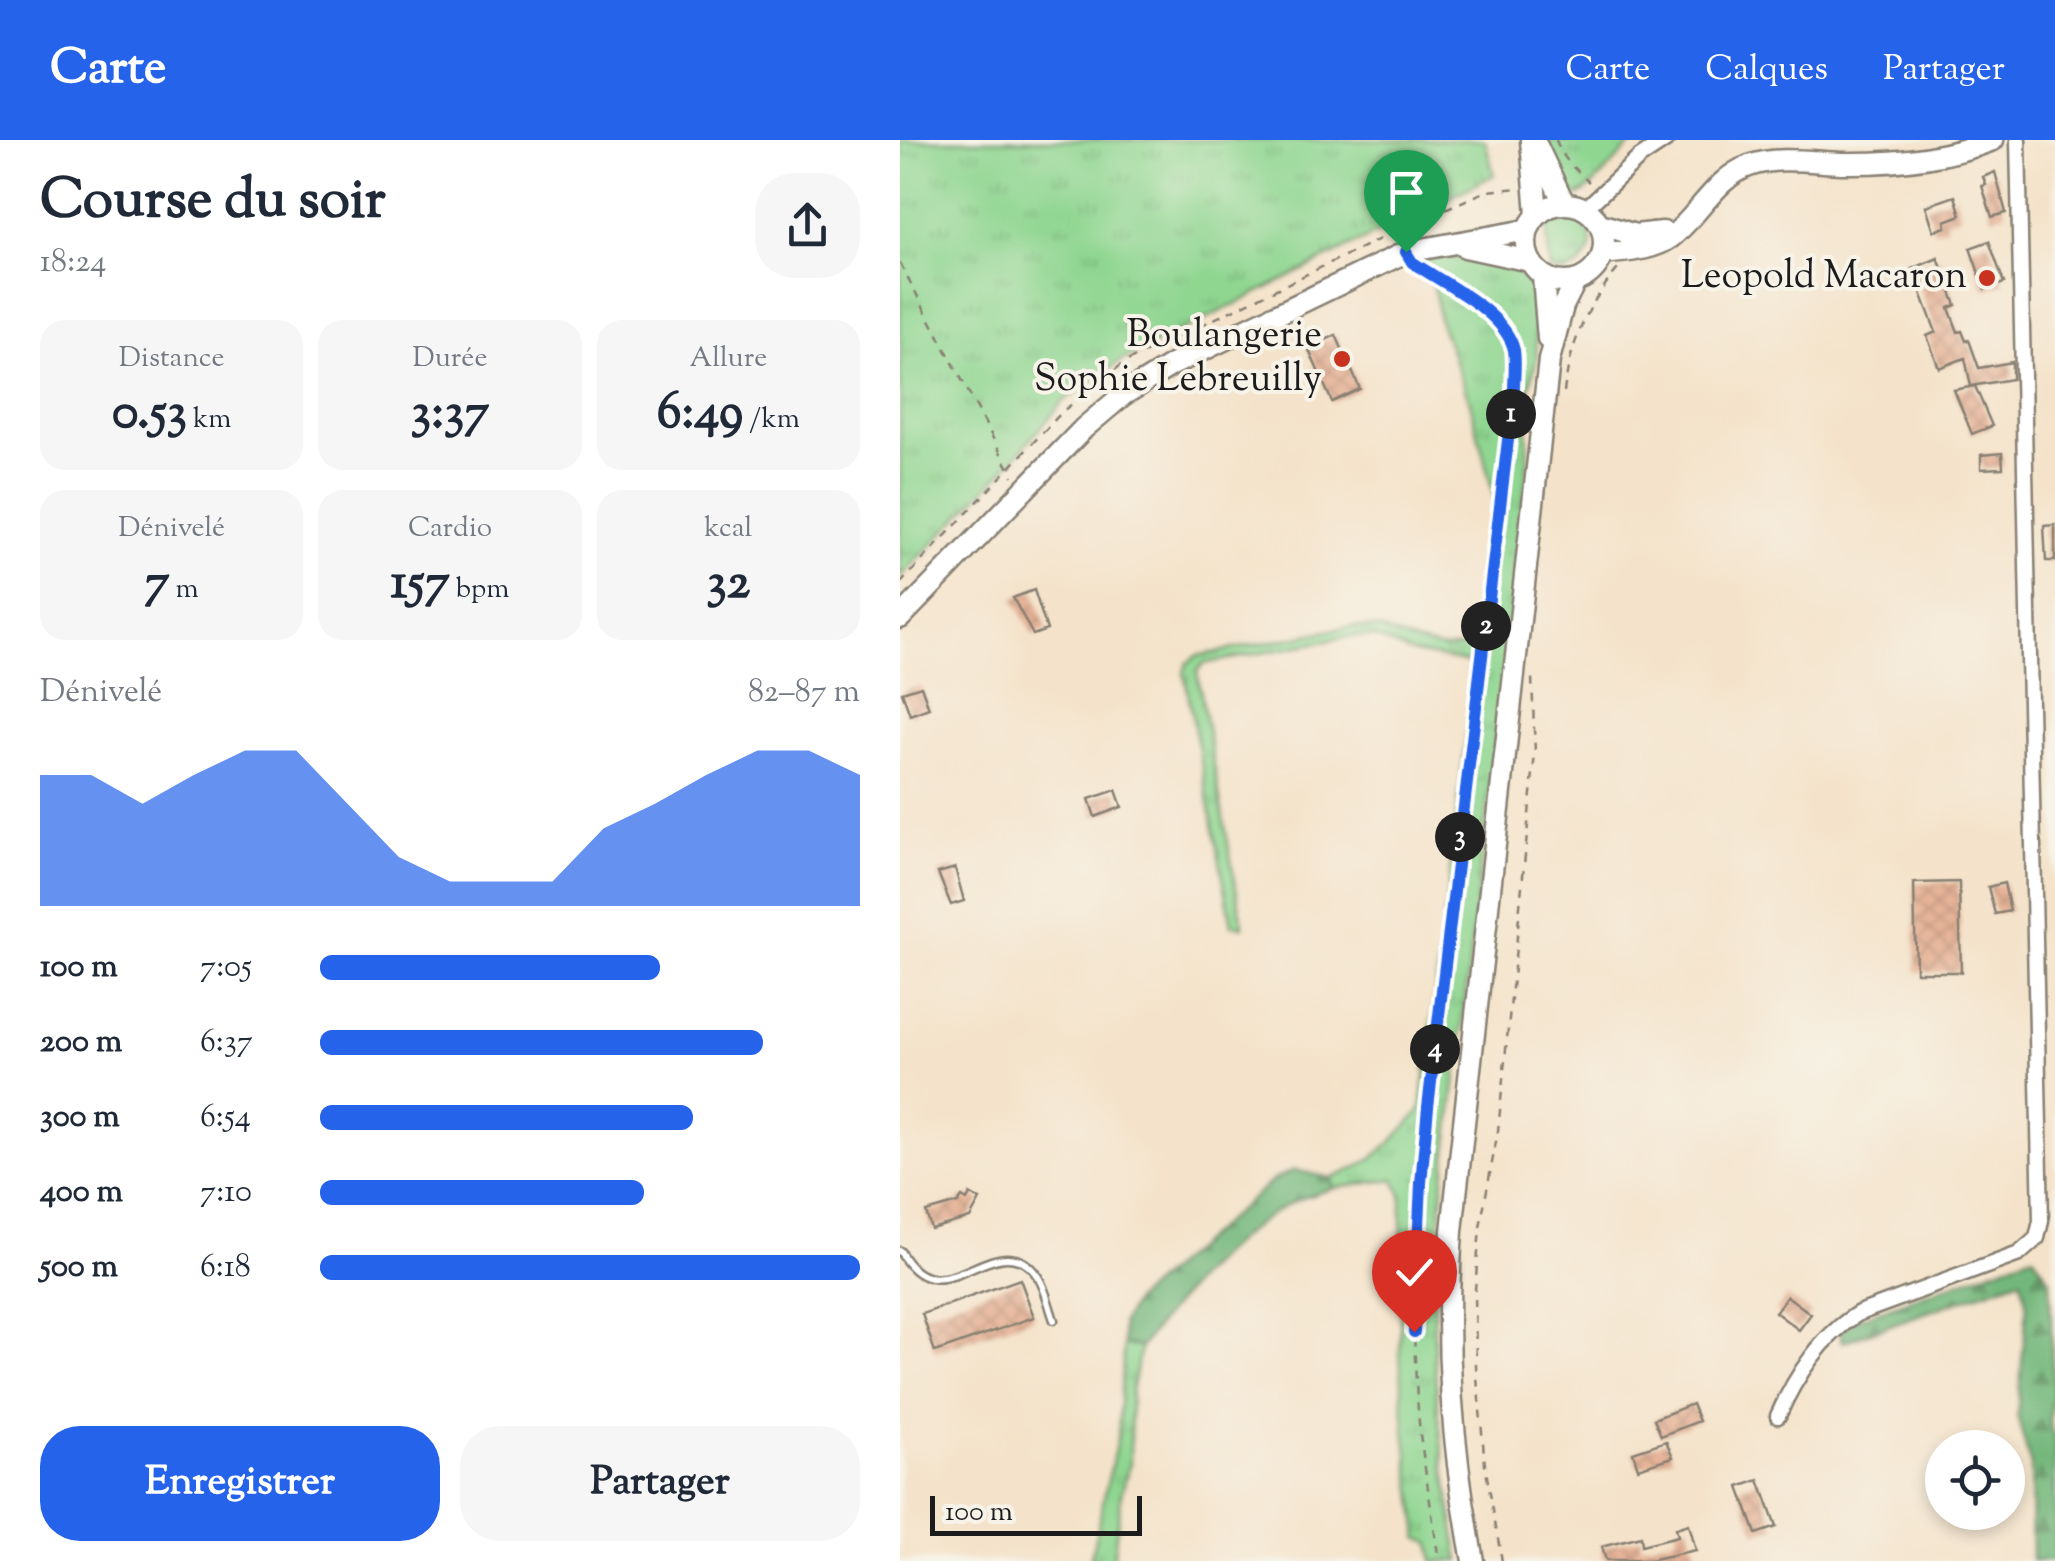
<!DOCTYPE html>
<html lang="fr">
<meta charset="utf-8">
<style>
:root{--surface:#fff;--page:#f6f6f7;--text:#1f2937;--muted:#747a83;--accent:#2563eb}
body{margin:0;font-family:"Sorts Mill Goudy",serif;background:var(--page);color:var(--text);height:100vh;display:flex;flex-direction:column;font-size:38px;white-space:nowrap}
*{box-sizing:border-box;margin:0}
p{font-size:32px;color:var(--muted)}
.icon{flex:none;width:55px;height:55px;fill:none;stroke:currentColor;stroke-width:2;stroke-linecap:round;stroke-linejoin:round}
.map{position:relative;flex:1;overflow:hidden}
.sheet{display:flex;flex-direction:column;background:var(--surface);width:900px}
.sheet>*{flex:none}
.fabs{position:absolute;left:1025px;top:1290px;display:grid;gap:20px}
.fabs a{display:grid;place-items:center;width:100px;height:100px;border-radius:50%;background:var(--surface);box-shadow:0 5px 15px #0003;font-size:50px}
.scale{position:absolute;left:30px;bottom:25px;width:212px;box-sizing:border-box;padding-left:10px;border:5px solid #1c1c1c;border-top:0;font-size:28px;line-height:35px;white-space:nowrap;color:#1c1c1c;-webkit-text-stroke:8px #f7f3e8;paint-order:stroke}
.pin{position:absolute;display:grid;place-items:center;width:85px;height:85px;color:#fff;margin:-102px -42px;border-radius:50% 50% 50% 0;rotate:-45deg;box-shadow:0 0 10px #0007}
.pin .icon{rotate:45deg}
.km{position:absolute;width:50px;height:50px;margin:-25px;border-radius:50%;background:#222;color:#fff;font-size:28px;line-height:50px;text-align:center}
.round{display:grid;place-items:center;flex:none;width:105px;height:105px;border-radius:40px;background:var(--page)}
.head{display:flex;align-items:center;justify-content:space-between;height:170px;padding:0 40px}
h1{font-size:55px;font-weight:700;line-height:75px}
.figures{display:grid;grid-template-columns:repeat(3,1fr);gap:15px;height:170px;padding:10px 40px}
.figures div{display:grid;align-content:center;border-radius:25px;background:var(--page);text-align:center}
.figures b{font-size:50px;font-weight:700}
.figures small{font-size:28px;font-weight:400}
.figures p{font-size:28px}
.chart{height:280px;padding:20px 40px}
.chart p{display:flex;justify-content:space-between}
.chart svg{width:100%;height:180px;margin-top:10px;fill:var(--accent);opacity:.7}
.button{display:flex;gap:20px;margin-top:auto;padding:20px 40px}
.button a{flex:1;height:115px;border-radius:40px;background:var(--accent);color:#fff;font-size:40px;font-weight:700;line-height:115px;text-align:center}
.button a+a{background:var(--page);color:var(--text)}
ul{padding:0 40px;list-style:none;font-size:32px}
li{display:grid;grid-template-columns:160px 120px 1fr;align-items:center;height:75px}
li i{height:25px;border-radius:12px;background:var(--accent)}
header{display:flex;align-items:center;gap:60px;box-sizing:border-box;height:140px;padding:0 50px;background:var(--accent);color:#fff}
header strong{font-size:48px}
nav{display:flex;gap:55px;margin-inline-start:auto;font-size:35px}
main{display:flex;flex:1;min-height:0}
.map>svg:first-child{display:block}
.grass{fill:url(#grass-tufts);stroke:#567956;stroke-width:2.5}
.forest{fill:url(#forest-firs);stroke:#486a4c;stroke-width:2.5}
.building{fill:url(#building-cross-hatch)}
.lines{fill:none;stroke-linecap:round;stroke-linejoin:round}
.service-casing{stroke:#888073;stroke-width:11}
.minor-casing{stroke:#888073;stroke-width:19}
.secondary-casing{stroke:#888073;stroke-width:25}
.path{stroke:#888073;stroke-width:2.5;stroke-dasharray:8 8;stroke-linecap:butt}
.service{stroke:#fff;stroke-width:6}
.minor{stroke:#fff;stroke-width:14}
.secondary{stroke:#fff;stroke-width:20}
.route-casing{stroke:#fff;stroke-width:20}
.route{stroke:#2563eb;stroke-width:12}
.poi-dot{fill:#c8321e;stroke:#f7f3e8;stroke-width:4}
.labels{text-anchor:middle;dominant-baseline:central;stroke-width:8;stroke-linejoin:round;paint-order:stroke}
.poi-label{font-size:38px;fill:#1c1c1c;stroke:#f7f3e8;text-anchor:end}
</style>
<header>
<strong>Carte</strong>
<nav><a>Carte</a><a>Calques</a><a>Partager</a></nav>
</header>
<main>
<section class="sheet">
<div class="head"><div><h1>Course du soir</h1><p>18:24</p></div><a class="round"><svg class="icon" aria-label="share" viewBox="0 0 24 24"><path d="M12 15V3M7 8l5-5 5 5M5 13v7h14v-7"/></svg></a></div>
<div class="figures">
<div><p>Distance</p><b>0.53<small> km</small></b></div>
<div><p>Durée</p><b>3:37</b></div>
<div><p>Allure</p><b>6:49<small> /km</small></b></div>
</div>
<div class="figures">
<div><p>Dénivelé</p><b>7<small> m</small></b></div>
<div><p>Cardio</p><b>157<small> bpm</small></b></div>
<div><p>kcal</p><b>32</b></div>
</div>
<div class="chart"><p><span>Dénivelé</span>82–87 m</p>
<svg viewBox="0 0 160 44" preserveAspectRatio="none"><path d="M0 44V12L10 12L20 19L30 12L40 6L50 6L60 19L70 32L80 38L90 38L100 38L110 25L120 19L130 12L140 6L150 6L160 12V44z"/></svg>
</div>
<ul>
<li><b>100 m</b>7:05<i style="width:63%"></i></li>
<li><b>200 m</b>6:37<i style="width:82%"></i></li>
<li><b>300 m</b>6:54<i style="width:69%"></i></li>
<li><b>400 m</b>7:10<i style="width:60%"></i></li>
<li><b>500 m</b>6:18<i style="width:100%"></i></li>
</ul>
<div class="button"><a>Enregistrer</a><a>Partager</a></div>
</section>
<div class="map">
<svg width="1155" height="1421" viewBox="0 0 1155 1421">
<defs>
<pattern id="grass-tufts" width="24" height="20" patternUnits="userSpaceOnUse" patternTransform="scale(2.5)"><rect width="24" height="20" fill="#8fd691"/><path d="M3 7l-1-3M5 7V3M7 7l1-3M15 17l-1-3M17 17v-4M19 17l1-3" fill="none" stroke="#7bb77c"/></pattern>
<pattern id="forest-firs" width="22" height="20" patternUnits="userSpaceOnUse" patternTransform="scale(2.5)"><rect width="22" height="20" fill="#73b77b"/><path d="M5 1l3.5 6h-7zM16 11l3.5 6h-7z" fill="#5e9464"/></pattern>
<pattern id="building-cross-hatch" width="8" height="8" patternUnits="userSpaceOnUse" patternTransform="scale(2.5)"><rect width="8" height="8" fill="#e6b498"/><path d="M0 0l8 8M0 8l8-8" fill="none" stroke="#c59a82"/></pattern>
</defs>
<rect width="100%" height="100%" fill="#f7f3e8"/>
<filter id="ink" filterUnits="userSpaceOnUse"><feTurbulence type="fractalNoise" baseFrequency=".01" numOctaves="2"/><feDisplacementMap in="SourceGraphic" scale="20" xChannelSelector="R" yChannelSelector="G"/><feConvolveMatrix kernelMatrix="1 2 1 2 8 2 1 2 1" color-interpolation-filters="sRGB"/></filter>
<filter id="wash" filterUnits="userSpaceOnUse"><feTurbulence type="fractalNoise" baseFrequency=".0048" numOctaves="4" result="noise"/><feDisplacementMap in="SourceGraphic" scale="40" xChannelSelector="R" yChannelSelector="G"/><feGaussianBlur stdDeviation="2.25" result="paint"/><feColorMatrix in="noise" values="0 0 0 0 0 0 0 0 0 0 0 0 0 0 0 0 0 1.4 0 .05"/><feComposite in="paint" operator="in"/></filter>
<g filter="url(#wash)">
<rect width="100%" height="100%" fill="#f4e3ca"/>
<g class="grass">
<path d="M 0,0 L 585,0 L 594,35 L 221,221 L 164,261 L 103,331 L 0,438 Z"/>
<path d="M 642,0 L 736,0 C 720,14 692,52 676,56 L 664,48 Z"/>
<path d="M 666,73 C 685,78 693,91 691,110 L 678,127 L 665,132 L 650,130 L 646,77 Z"/>
<path d="M 531,117 L 594,119 L 617,132 L 633,150 L 637,218 L 626,261 L 628,320 L 543,1048 C 539,1094 535,1140 534,1186 C 534,1265 546,1343 560,1421 L 533,1421 L 530,1402 L 519,1397 L 505,1291 L 500,1216 L 502,1056 L 495,1039 L 434,1048 L 431,1038 C 474,1025 492,1002 521,970 L 575,524 L 509,512 L 475,497 L 453,496 L 303,524 L 297,531 L 343,786 L 332,785 L 284,533 L 287,523 L 297,516 L 453,486 L 481,489 L 510,501 L 545,509 L 577,505 L 595,361 L 570,262 L 539,180 L 534,146 L 499,123 Z"/>
<path d="M 224,1205 L 241,1207 L 231,1251 L 230,1323 L 221,1354 L 213,1421 L 190,1421 L 218,1295 Z"/>
</g>
<g class="forest">
<path d="M 394,1030 L 431,1038 L 434,1048 C 419,1053 402,1057 389,1064 C 334,1093 278,1157 241,1207 L 224,1205 L 222,1183 L 235,1160 L 374,1039 Z"/>
<path d="M 1133,1115 L 1150,1140 L 1153,1254 L 1149,1282 L 1155,1300 L 1155,1421 L 1132,1421 L 1131,1327 L 1117,1275 L 1127,1167 L 1121,1139 L 942,1202 L 940,1191 L 956,1179 Z"/>
</g>
<g id="blocks">
<g class="building">
<path d="M 1095,32 L 1106,73 L 1092,77 L 1082,46 L 1086,45 L 1083,37 Z"/>
<path d="M 1055,56 L 1061,75 L 1045,81 L 1046,87 L 1034,91 L 1026,66 Z"/>
<path d="M 1089,101 L 1104,143 L 1085,150 L 1070,108 Z"/>
<path d="M 1038,118 L 1056,165 L 1049,168 L 1058,192 L 1062,191 L 1066,201 L 1069,200 L 1079,228 L 1112,222 L 1112,239 L 1071,246 L 1065,218 L 1039,228 L 1027,196 L 1036,192 L 1012,129 Z"/>
<path d="M 436,195 L 460,249 L 432,262 L 408,208 Z"/>
<path d="M 1075,246 L 1092,286 L 1072,294 L 1054,250 Z"/>
<path d="M 1102,313 L 1103,328 L 1081,329 L 1081,315 Z"/>
<path d="M 1155,385 L 1155,421 L 1146,421 L 1144,386 Z"/>
<path d="M 134,450 L 147,490 L 133,495 L 113,458 Z"/>
<path d="M 21,546 L 29,568 L 10,575 L 2,552 Z"/>
<path d="M 216,650 L 222,667 L 195,677 L 189,659 Z"/>
<path d="M 55,728 L 64,761 L 51,765 L 38,733 Z"/>
<path d="M 1059,742 L 1061,832 L 1016,832 L 1014,743 Z"/>
<path d="M 1104,743 L 1110,771 L 1095,774 L 1088,747 Z"/>
<path d="M 70,1054 L 80,1060 L 70,1078 L 31,1089 L 26,1072 L 58,1063 L 62,1057 L 67,1060 Z"/>
<path d="M 120,1139 L 134,1177 L 35,1212 L 22,1174 Z"/>
<path d="M 887,1156 L 911,1174 L 899,1190 L 875,1172 Z"/>
<path d="M 792,1264 L 799,1281 L 761,1296 L 754,1279 Z"/>
<path d="M 766,1301 L 773,1317 L 738,1328 L 733,1312 Z"/>
<path d="M 859,1340 L 876,1387 L 856,1394 L 839,1347 Z"/>
<path d="M 788,1385 L 795,1411 L 749,1421 L 705,1421 L 701,1407 L 740,1397 L 741,1406 L 777,1397 L 775,1389 Z"/>
</g>
</g>
</g>
<g filter="url(#ink)">
<use href="#blocks" fill-opacity="0" stroke="#888073" stroke-width="2.5"/>
<g class="lines">
<defs>
<path id="service" d="M 0,1111 C 41,1186 98,1077 138,1137 C 146,1149 149,1167 154,1180"/>
<g id="minor">
<path d="M 685,69 L 739,18 L 766,0"/>
<path d="M 878,1276 C 895,1237 922,1195 959,1173 L 1119,1114 L 1137,1098 L 1141,1081 L 1118,0"/>
</g>
<g id="secondary">
<path d="M 631,0 L 637,75"/>
<path d="M 637,6 L 664,63"/>
<circle cx="665" cy="103" r="39"/>
<path d="M 700,84 L 735,95 L 763,92"/>
<path d="M 565,107 L 630,121"/>
<path d="M 703,114 C 725,111 751,111 770,98 C 798,77 815,38 849,26 C 877,16 912,22 941,23 C 993,24 1044,19 1093,0"/>
<path d="M 643,136 L 648,199"/>
<path d="M 0,478 L 184,288 L 223,255 L 272,225 L 506,112 L 627,90"/>
<path d="M 573,1421 C 552,1309 544,1205 552,1091 L 649,220 L 663,166 L 675,142"/>
</g>
</defs>
<use href="#service" class="service-casing"/>
<use href="#minor" class="minor-casing"/>
<use href="#secondary" class="secondary-casing"/>
<g class="path">
<path d="M 656,0 C 662,18 675,30 689,42"/>
<path d="M 0,123 L 113,336"/>
<path d="M 522,129 C 552,149 607,171 614,211 C 616,223 614,238 614,250 L 521,1043 L 514,1192 L 516,1244 L 520,1295 L 539,1421"/>
<path d="M 664,252 C 670,205 687,164 718,129"/>
<path d="M 0,444 L 163,271 L 225,222 L 517,81 L 587,51 L 618,48"/>
<path d="M 602,1421 L 585,1325 L 576,1226 L 575,1150 L 580,1087 L 598,991 L 635,613 L 632,538"/>
</g>
<use href="#service" class="service"/>
<use href="#minor" class="minor"/>
<use href="#secondary" class="secondary"/>
</g>
</g>
<g class="lines" filter="url(#ink)">
<defs>
<path id="route" d="M 506,112 L 512,122 C 542,143 605,171 614,210 C 616,222 614,238 614,250 L 528,967 L 521,1043 L 514,1192"/>
</defs>
<use href="#route" class="route-casing"/>
<use href="#route" class="route"/>
</g>
<g class="poi-dot">
<circle cx="1087" cy="138" r="10"/>
<circle cx="442" cy="219" r="10"/>
</g>
<g class="labels">
<g class="poi-label">
<text x="1067" y="138">Leopold Macaron</text>
<text x="422" y="197">Boulangerie<tspan x="422" dy="44">Sophie Lebreuilly</tspan></text>
</g>
</g>
</svg>
<div class="fabs">
<a><svg class="icon" aria-label="locate" viewBox="0 0 24 24"><circle cx="12" cy="12" r="6"/><path d="M12 2v4M12 18v4M2 12h4M18 12h4"/></svg></a>
</div>
<div class="scale">100 m</div>
<div class="pin" style="left:506px;top:112px;background:#1e9e55"><svg class="icon" aria-label="arrive" viewBox="0 0 24 24"><path d="M6 21V4h12l-3 4 3 4H6"/></svg></div>
<div class="pin" style="left:514px;top:1192px;background:#d93025"><svg class="icon" aria-label="check" viewBox="0 0 24 24"><path d="M5 12l5 5 9-10"/></svg></div>
<b class="km" style="left:611px;top:274px">1</b>
<b class="km" style="left:586px;top:486px">2</b>
<b class="km" style="left:560px;top:697px">3</b>
<b class="km" style="left:535px;top:909px">4</b>
</div>
</main>
